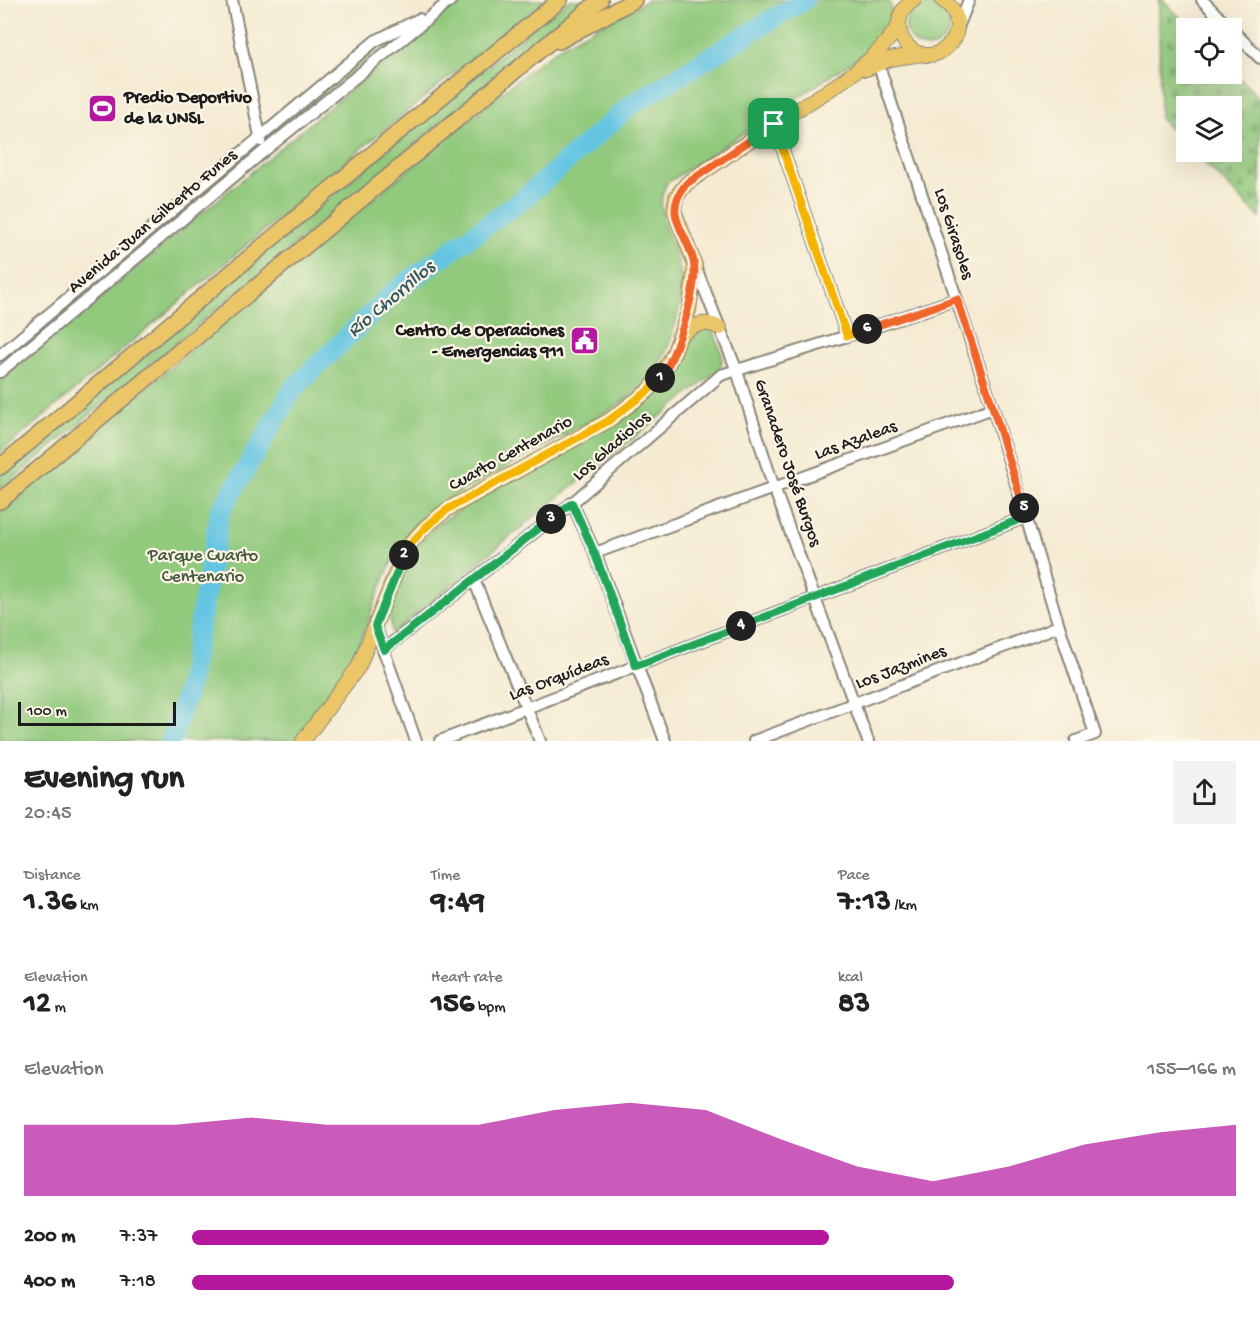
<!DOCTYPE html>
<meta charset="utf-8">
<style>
:root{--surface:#fff;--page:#f2f2f2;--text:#222;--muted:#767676;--accent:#b5179e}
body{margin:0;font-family:"Gochi Hand",sans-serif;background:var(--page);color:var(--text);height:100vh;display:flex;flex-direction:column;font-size:22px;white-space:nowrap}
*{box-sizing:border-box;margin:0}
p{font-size:20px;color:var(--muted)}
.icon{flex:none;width:33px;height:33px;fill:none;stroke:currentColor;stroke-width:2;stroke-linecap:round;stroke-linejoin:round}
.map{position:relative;height:741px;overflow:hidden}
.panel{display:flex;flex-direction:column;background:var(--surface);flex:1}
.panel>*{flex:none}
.controls{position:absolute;left:1176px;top:18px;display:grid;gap:12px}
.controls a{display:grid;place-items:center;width:66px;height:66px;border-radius:0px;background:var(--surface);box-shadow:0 6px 24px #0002;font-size:30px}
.scale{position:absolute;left:18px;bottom:15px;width:158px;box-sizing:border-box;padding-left:6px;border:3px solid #1c1c1c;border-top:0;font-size:16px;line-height:21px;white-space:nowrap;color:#1c1c1c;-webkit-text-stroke:4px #fcf5e5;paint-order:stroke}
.pin{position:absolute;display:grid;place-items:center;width:51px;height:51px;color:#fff;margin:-26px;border-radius:12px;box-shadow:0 3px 9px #0006}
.km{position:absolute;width:30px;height:30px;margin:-15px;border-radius:50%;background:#222;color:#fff;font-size:16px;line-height:30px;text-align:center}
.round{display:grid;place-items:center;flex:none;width:63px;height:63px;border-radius:0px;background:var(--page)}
.overview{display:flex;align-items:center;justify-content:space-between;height:102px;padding:0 24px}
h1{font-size:33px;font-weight:700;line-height:45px}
.figures{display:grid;grid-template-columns:repeat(3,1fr);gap:9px;height:102px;padding:6px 24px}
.figures div{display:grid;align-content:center}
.figures b{font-size:30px;font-weight:700}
.figures small{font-size:16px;font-weight:400}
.figures p{font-size:16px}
.chart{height:168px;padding:12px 24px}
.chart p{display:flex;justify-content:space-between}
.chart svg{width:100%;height:108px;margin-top:6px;fill:var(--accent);opacity:.7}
ul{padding:0 24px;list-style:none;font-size:20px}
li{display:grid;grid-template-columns:96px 72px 1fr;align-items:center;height:45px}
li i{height:15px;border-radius:8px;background:var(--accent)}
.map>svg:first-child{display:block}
.green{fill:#91c97d;stroke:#56724c;stroke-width:1.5}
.cemetery{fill:url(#cemetery-stones);stroke:#56724c;stroke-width:1.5}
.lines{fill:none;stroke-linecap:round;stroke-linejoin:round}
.river{stroke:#64c5e2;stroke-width:20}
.minor-casing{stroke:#888478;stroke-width:14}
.major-casing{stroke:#888478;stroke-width:16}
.highway-casing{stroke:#888478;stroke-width:18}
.minor{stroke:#fff;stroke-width:10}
.major{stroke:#ebc669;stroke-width:14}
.highway{stroke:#ebc669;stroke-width:15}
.split-1-casing{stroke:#fff;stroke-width:12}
.split-2-casing{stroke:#fff;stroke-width:12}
.split-3-casing{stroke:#fff;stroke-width:12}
.split-4-casing{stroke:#fff;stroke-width:12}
.split-5-casing{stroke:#fff;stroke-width:12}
.split-6-casing{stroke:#fff;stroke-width:12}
.split-7-casing{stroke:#fff;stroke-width:12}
.split-1{stroke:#f0652b;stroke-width:8}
.split-2{stroke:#f5b400;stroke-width:8}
.split-3{stroke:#22a559;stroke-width:8}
.split-4{stroke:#22a559;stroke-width:8}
.split-5{stroke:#22a559;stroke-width:8}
.split-6{stroke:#f0652b;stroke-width:8}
.split-7{stroke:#f5b400;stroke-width:8}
.labels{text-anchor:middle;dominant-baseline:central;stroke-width:4.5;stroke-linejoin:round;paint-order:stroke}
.poi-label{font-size:18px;font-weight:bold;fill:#1c1c1c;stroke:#fcf5e5;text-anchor:start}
.street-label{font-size:18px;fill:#1c1c1c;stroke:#fcf5e5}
.park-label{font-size:18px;fill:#45593e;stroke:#fcf5e5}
.water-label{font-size:20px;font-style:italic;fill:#355761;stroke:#fcf5e5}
</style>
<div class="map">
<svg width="1260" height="741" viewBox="0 0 1260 741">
<defs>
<pattern id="cemetery-stones" width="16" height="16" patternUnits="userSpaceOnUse" patternTransform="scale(1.5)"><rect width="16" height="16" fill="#91c97d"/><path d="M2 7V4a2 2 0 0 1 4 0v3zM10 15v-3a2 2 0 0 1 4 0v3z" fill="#7cac6b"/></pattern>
</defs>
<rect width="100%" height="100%" fill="#fcf5e5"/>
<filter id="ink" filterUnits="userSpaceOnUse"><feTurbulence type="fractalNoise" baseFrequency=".0167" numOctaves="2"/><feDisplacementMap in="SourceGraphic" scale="12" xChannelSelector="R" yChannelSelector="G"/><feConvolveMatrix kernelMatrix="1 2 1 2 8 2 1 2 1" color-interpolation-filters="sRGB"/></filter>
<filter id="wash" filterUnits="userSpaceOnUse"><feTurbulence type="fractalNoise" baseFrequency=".008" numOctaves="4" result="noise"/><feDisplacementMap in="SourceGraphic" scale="24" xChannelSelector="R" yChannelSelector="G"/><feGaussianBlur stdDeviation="1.35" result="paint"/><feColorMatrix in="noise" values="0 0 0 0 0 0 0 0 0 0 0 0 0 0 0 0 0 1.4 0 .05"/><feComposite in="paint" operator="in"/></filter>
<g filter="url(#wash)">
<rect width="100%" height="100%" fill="#f5ebd3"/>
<g class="green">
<path d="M 461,0 L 545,0 L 363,147 L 0,453 L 0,380 C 154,254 306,125 461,0 Z"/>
<path d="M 570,0 L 591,0 L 560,23 L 0,490 L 0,474 L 535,26 Z"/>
<path d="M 648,0 L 888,0 C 900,21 882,38 867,52 L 667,183 C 649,213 679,247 681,278 C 682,305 674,338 661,361 C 645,392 611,410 581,426 C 549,443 518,461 486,478 C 468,488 447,498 431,511 C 380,553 375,622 343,677 C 329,700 309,720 293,741 L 0,741 L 0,511 L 310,250 L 538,63 L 563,45 Z"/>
<path d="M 925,4 C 943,5 959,19 946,37 C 920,71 882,15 925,4 Z"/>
<path d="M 382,41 L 385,44 L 271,140 L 268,137 Z"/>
<path d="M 253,150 L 252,155 L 62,315 L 59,312 Z"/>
<path d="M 694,329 L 711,329 L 714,333 C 719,347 728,359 716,372 L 530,520 L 392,634 L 389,608 L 399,579 L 411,553 L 434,527 L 453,514 L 652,395 C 662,384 672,373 678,360 C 685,347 684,342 694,329 Z"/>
</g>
<path class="cemetery" d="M 1159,0 L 1163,0 L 1190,28 L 1186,28 L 1186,74 L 1232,74 L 1232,70 L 1260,100 L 1260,218 L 1194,152 L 1232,152 L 1232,106 L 1186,106 L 1186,145 L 1160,118 Z"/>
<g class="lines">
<path class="river" d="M 171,741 L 188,688 L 220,512 L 294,388 L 395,291 L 524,198 L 631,105 L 804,0"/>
</g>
</g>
<g filter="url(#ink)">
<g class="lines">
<defs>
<g id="minor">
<path d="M 232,0 L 261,141"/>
<path d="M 1202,0 L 1230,28"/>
<path d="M 958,27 L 969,0"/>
<path d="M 1232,30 L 1260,58"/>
<path d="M 876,57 L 993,408 L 1059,626 L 1095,734 L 1076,741"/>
<path d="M 774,124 L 847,336"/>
<path d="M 696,268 L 737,371 L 774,488 L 868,741"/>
<path d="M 0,355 L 375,41 L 419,19"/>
<path d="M 0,372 L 263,152 L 451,0"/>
<path d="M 572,503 L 595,553 L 665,741"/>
<path d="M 595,553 L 993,408"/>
<path d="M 474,580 L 540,741"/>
<path d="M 375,626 L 416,741"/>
<path d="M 383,650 L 572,503 L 721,375 L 847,336 L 957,299"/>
<path d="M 440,741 L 1026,517"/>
<path d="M 754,741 L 1059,626"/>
</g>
<g id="major">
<path d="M 914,0 C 877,23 916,75 947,47 C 953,42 957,35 957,27 C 958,15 952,6 942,0"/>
<path d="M 866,69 L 890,59 L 921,54"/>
<path d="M 679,337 C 692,325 704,319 720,328"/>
<path d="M 303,741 L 359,666 L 399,565 L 411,542 L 425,527 L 448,509 L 608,421 L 648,391 L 663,373 L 674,352 L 689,310 L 695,265 L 674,210 L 676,197 L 686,184 C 715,164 744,144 774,124 C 819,95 869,72 899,25"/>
</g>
<g id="highway">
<path d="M 559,41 L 634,0"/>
<path d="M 0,467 L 401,130 L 560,0"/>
<path d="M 0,501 L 600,0"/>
</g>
</defs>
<use href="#minor" class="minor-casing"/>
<use href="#major" class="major-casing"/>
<use href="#highway" class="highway-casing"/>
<use href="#minor" class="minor"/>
<use href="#major" class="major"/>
<use href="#highway" class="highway"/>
</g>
</g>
<g class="lines" filter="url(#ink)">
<defs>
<path id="split-1" d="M 660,378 C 675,360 698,287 694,264 C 689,232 660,217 686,184 L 774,124"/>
<path id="split-2" d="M 404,555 C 415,535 430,523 448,509 L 608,421 L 648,391 L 660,378"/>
<path id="split-3" d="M 404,555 L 375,626 L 384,650 L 551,519"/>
<path id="split-4" d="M 551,519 L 572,503 L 595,554 L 636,666 L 741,626"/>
<path id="split-5" d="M 741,626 L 1026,517 L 1024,508"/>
<path id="split-6" d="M 867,329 L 957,299 L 993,408 L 1024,508"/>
<path id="split-7" d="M 774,124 L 847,336 L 867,329"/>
</defs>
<use href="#split-1" class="split-1-casing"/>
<use href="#split-2" class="split-2-casing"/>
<use href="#split-3" class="split-3-casing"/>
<use href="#split-4" class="split-4-casing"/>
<use href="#split-5" class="split-5-casing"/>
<use href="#split-6" class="split-6-casing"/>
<use href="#split-7" class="split-7-casing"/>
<use href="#split-1" class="split-1"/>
<use href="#split-2" class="split-2"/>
<use href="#split-3" class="split-3"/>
<use href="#split-4" class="split-4"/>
<use href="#split-5" class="split-5"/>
<use href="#split-6" class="split-6"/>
<use href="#split-7" class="split-7"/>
</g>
<defs>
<symbol id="stadium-square" viewBox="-11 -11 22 22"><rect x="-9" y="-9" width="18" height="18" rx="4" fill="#b5179e" stroke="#fcf5e5"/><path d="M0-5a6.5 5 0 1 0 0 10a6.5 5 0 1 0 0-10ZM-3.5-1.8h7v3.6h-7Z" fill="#fff"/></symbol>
<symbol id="civic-square" viewBox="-11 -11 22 22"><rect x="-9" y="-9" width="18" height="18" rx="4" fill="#b5179e" stroke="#fcf5e5"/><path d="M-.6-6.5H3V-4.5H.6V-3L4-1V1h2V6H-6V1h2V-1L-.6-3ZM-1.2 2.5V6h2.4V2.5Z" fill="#fff"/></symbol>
</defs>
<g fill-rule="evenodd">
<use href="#stadium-square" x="86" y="92" width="33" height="33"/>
<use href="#civic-square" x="568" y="324" width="33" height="33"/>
</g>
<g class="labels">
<g class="poi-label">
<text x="124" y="98">Predio Deportivo<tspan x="124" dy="21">de la UNSL</tspan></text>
<text x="564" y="331" text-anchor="end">Centro de Operaciones<tspan x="564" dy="21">- Emergencias 911</tspan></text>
</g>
<g class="street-label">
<text transform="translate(153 222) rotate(-40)">Avenida Juan Gilberto Funes</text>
<text transform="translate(953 234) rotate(72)">Los Girasoles</text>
<text transform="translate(856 441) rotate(-20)">Las Azaleas</text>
<text transform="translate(612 447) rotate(-41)">Los Gladiolos</text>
<text transform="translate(511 454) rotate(-29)">Cuarto Centenario</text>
<text transform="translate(787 463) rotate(71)">Granadero José Burgos</text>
<text transform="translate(901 668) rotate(-21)">Los Jazmines</text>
<text transform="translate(559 678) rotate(-21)">Las Orquídeas</text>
</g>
<g class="park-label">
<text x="203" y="556">Parque Cuarto<tspan x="203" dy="21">Centenario</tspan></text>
</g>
<g class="water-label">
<text transform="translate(392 300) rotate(-40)">Río Chorrillos</text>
</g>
</g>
</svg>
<div class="controls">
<a><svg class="icon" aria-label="locate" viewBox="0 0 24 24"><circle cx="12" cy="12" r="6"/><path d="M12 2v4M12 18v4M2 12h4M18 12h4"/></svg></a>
<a><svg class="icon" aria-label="layers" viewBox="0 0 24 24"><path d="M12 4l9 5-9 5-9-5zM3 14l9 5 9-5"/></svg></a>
</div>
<div class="scale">100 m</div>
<div class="pin" style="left:774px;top:124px;background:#1e9e55"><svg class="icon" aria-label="arrive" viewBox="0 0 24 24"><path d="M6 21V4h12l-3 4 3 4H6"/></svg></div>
<b class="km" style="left:660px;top:378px">1</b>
<b class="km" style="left:404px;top:555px">2</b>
<b class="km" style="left:551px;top:519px">3</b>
<b class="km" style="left:741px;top:626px">4</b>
<b class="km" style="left:1024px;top:508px">5</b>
<b class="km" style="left:867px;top:329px">6</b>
</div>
<section class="panel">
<div class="overview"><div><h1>Evening run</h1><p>20:45</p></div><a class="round"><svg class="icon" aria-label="share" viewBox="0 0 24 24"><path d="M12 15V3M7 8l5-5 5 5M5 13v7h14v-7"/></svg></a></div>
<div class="figures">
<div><p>Distance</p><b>1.36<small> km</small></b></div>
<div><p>Time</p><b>9:49</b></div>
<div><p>Pace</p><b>7:13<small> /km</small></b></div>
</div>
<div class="figures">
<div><p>Elevation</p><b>12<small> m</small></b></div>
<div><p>Heart rate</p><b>156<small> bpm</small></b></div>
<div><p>kcal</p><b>83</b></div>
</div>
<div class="chart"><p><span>Elevation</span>155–166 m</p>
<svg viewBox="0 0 160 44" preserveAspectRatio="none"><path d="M0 44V15L10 15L20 15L30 12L40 15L50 15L60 15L70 9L80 6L90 9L100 21L110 32L120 38L130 32L140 23L150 18L160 15V44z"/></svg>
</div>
<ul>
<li><b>200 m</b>7:37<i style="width:61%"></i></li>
<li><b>400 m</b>7:18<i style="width:73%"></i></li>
</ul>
</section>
